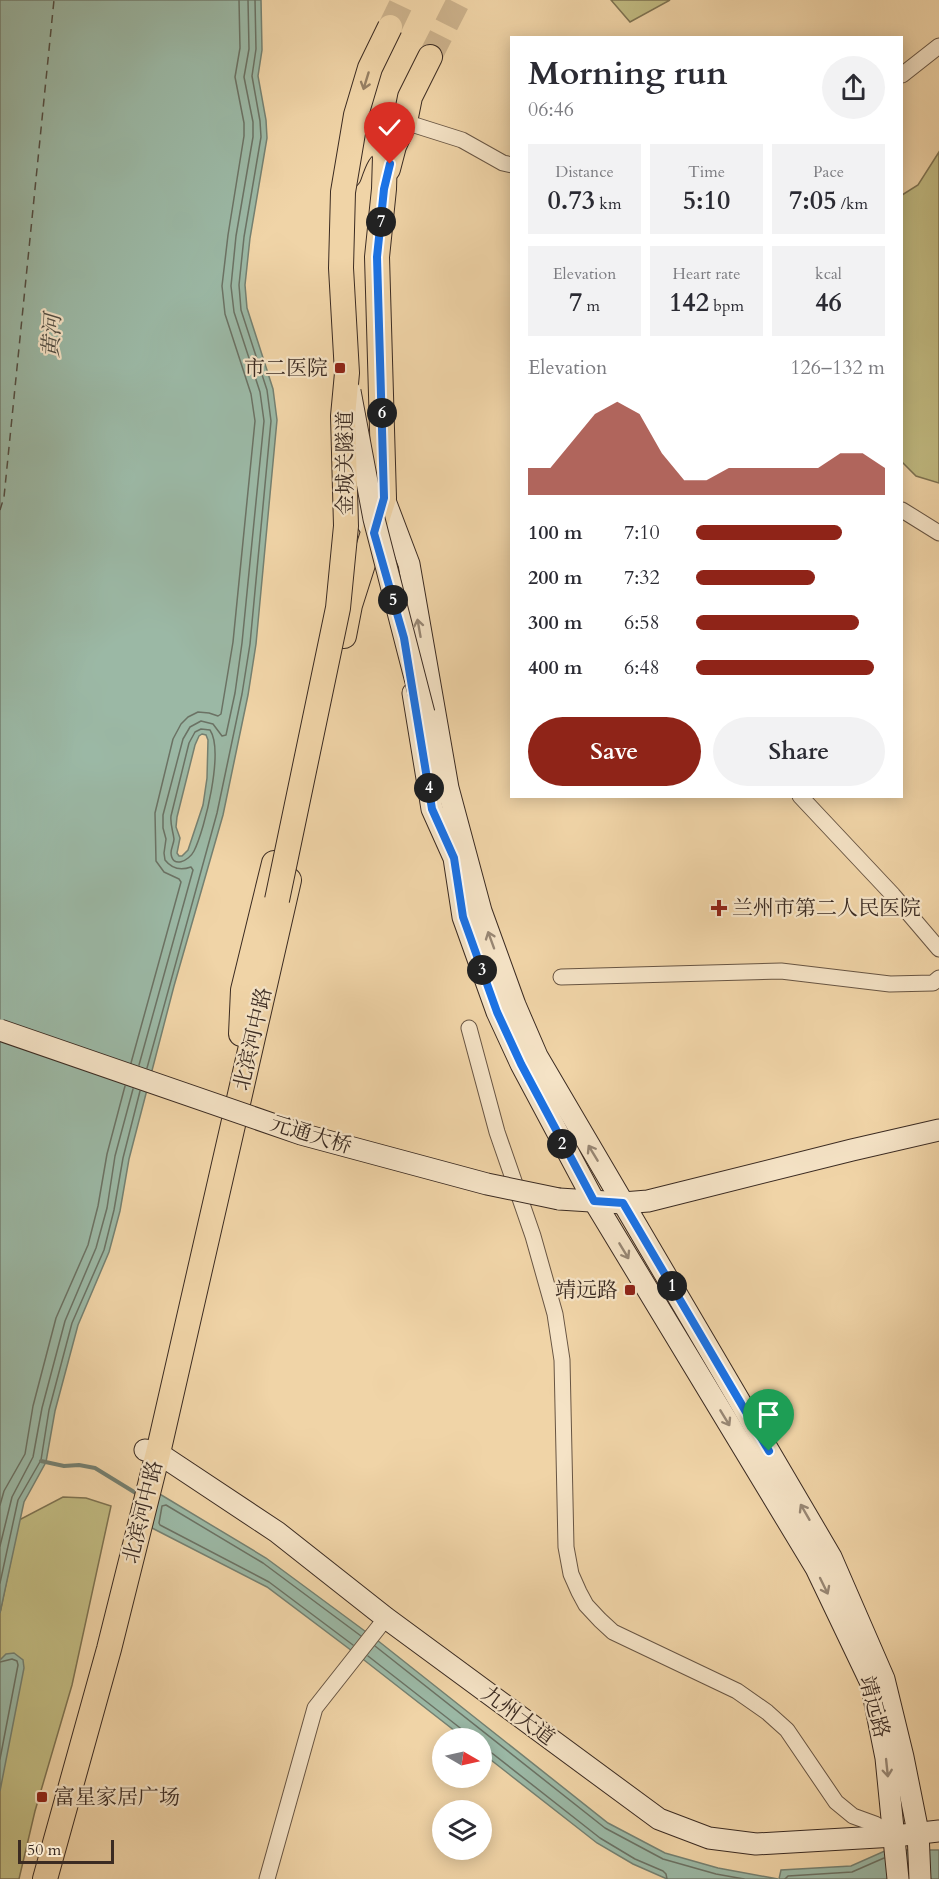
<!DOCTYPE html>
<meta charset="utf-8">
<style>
:root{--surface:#fff;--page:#f2f2f3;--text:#2b2b33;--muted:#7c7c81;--accent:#8f2418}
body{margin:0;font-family:Cardo,"Noto Serif SC",serif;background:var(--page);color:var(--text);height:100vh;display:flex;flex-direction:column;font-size:22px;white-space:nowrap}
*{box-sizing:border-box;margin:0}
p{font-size:20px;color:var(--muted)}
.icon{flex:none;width:33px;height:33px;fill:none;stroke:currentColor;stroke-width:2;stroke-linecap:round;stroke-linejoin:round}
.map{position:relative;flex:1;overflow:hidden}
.sheet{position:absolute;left:510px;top:36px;width:393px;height:762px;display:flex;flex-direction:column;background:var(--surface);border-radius:0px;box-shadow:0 3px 15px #0003}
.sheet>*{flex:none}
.needle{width:39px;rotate:99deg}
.fabs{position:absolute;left:432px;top:1728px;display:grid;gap:12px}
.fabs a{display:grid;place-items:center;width:60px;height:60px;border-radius:50%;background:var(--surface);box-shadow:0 3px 15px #0003;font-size:30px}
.scale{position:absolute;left:18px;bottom:15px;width:96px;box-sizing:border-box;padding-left:6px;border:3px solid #3b2b22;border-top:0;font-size:16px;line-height:21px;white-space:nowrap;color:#3b2b22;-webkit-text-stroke:4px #f5e3c6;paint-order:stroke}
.pin{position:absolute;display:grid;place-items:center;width:51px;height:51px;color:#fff;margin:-62px -26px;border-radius:50% 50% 50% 0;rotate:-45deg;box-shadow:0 0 6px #0007}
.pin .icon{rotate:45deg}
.km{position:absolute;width:30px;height:30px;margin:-15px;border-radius:50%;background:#222;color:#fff;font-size:16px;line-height:30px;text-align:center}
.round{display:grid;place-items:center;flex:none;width:63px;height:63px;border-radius:32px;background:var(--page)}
.headline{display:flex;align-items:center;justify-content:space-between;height:102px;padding:0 18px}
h1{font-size:33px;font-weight:700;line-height:45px}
.stats{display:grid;grid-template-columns:repeat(3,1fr);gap:9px;height:102px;padding:6px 18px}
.stats div{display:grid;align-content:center;border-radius:0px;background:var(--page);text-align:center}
.stats b{font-size:26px;font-weight:700}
.stats small{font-size:16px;font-weight:400}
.stats p{font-size:16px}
.chart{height:168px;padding:12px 18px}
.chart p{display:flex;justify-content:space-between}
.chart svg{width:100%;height:108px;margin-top:6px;fill:var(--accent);opacity:.7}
.action{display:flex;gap:12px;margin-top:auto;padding:12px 18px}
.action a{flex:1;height:69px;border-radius:36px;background:var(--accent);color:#fff;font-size:24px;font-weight:700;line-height:69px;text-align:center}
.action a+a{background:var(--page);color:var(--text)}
ul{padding:0 18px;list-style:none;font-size:20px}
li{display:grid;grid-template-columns:96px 72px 1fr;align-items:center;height:45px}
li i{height:15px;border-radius:8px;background:var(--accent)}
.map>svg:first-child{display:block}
.green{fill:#c1bb82;stroke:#7e7352;stroke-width:1.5}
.water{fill:#9bb8a5;stroke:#758071;stroke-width:1.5;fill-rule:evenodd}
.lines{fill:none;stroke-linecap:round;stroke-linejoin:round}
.shore{stroke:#6b7264;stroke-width:1.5}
.stream{stroke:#758071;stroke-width:4}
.ferry{stroke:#534e43;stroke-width:1.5;stroke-dasharray:8 6;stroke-linecap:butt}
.primary-tunnel{stroke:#ccb28c;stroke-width:24;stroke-dasharray:24 12;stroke-linecap:butt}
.street-casing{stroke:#685543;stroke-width:17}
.secondary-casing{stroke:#3b2b22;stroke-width:23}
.primary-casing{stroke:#3b2b22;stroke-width:26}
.street{stroke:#f5e3c6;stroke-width:15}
.secondary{stroke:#f5e3c6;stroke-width:21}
.primary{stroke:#f0d4a7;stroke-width:24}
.secondary-bridge-casing{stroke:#3b2b22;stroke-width:23;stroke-linecap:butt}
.primary-bridge-casing{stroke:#3b2b22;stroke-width:26;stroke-linecap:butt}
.secondary-bridge{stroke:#f5e3c6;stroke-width:21}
.primary-bridge{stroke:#f0d4a7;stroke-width:24}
.oneway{stroke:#968064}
.oneway2{stroke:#988774}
.route-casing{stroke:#fff;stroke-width:12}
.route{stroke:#1a73e8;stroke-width:8}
.poi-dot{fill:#8f2418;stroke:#f5e3c6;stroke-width:2}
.labels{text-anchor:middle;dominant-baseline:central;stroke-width:4.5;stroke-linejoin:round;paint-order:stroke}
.poi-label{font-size:21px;fill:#3b2b22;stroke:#f5e3c6;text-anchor:end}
.street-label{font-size:21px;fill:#3b2b22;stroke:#f5e3c6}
.water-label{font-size:22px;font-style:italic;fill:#534e43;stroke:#f5e3c6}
</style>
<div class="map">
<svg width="939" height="1879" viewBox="0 0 939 1879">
<rect width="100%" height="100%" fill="#f0d4a7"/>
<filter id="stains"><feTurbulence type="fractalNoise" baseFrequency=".00333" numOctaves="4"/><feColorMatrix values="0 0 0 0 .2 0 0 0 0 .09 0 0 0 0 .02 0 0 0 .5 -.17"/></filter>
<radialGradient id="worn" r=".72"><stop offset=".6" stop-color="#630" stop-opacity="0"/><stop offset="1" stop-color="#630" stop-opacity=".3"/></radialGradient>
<g class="green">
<path d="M 611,0 L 670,0 L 630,22 Z"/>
<path d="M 939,152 L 939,483 L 916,476 L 902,462 L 902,195 L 918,185 Z"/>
<path d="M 63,1497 L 86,1498 L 111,1506 L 72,1685 L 35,1811 L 19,1879 L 0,1879 L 0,1613 L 19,1520 Z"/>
</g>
<g class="water">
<path d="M 0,0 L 261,0 L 262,50 L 258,76 L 266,120 L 267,138 L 250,238 L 245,285 L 247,308 L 273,389 L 277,420 L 256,644 L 248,695 L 223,815 L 174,986 L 129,1159 L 120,1211 L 109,1252 L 78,1325 L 55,1411 L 46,1462 L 24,1502 L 0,1613 ZM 202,734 L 206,735 L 208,740 L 207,778 L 203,805 L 188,850 L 182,856 L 179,856 L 177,853 L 180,838 L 176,827 L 177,817 L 195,745 L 199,736 Z"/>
<path d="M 158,1493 L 266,1558 L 377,1640 L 608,1823 L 665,1853 L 718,1868 L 778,1879 L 667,1879 L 633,1864 L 597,1843 L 482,1753 L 482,1738 L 464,1738 L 364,1660 L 267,1587 L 152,1528 Z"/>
<path d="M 14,1653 L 23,1660 L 24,1668 L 0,1791 L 0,1660 L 6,1654 Z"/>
<path d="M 887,1850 L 939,1850 L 939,1879 L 779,1879 L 781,1870 L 851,1866 Z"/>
</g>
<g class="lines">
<g class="shore">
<path d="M 201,729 L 210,730 C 224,751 205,829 194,851 C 189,861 172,869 171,853 C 171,848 174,843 174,839 C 173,831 170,824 171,816 L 189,743 L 195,732 Z"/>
<path d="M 131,1063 L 181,882 L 179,879 L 164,872 L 156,861 L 155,813 L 173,739 L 181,724 L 188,717 L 198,712 L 209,713 L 218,716 L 221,714 L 233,642 L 255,421 L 251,394 L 225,314 L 222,286 L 228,235 L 244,136 L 244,123 L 235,77 L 240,48 L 239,0"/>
<path d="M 139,1065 L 193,870 L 191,867 C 180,871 172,869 165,860 L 164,853 L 166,839 L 163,828 L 163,815 L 183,739 L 190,727 L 201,721 L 213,724 L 222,736 L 226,735 L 235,693 L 242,643 L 264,421 L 260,392 L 234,312 L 231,286 L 236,236 L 253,137 L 253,122 L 244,77 L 249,49 L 248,0"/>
<path d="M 147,1068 L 217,813 L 242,694 L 250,644 L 271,421 L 267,390 L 241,310 L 239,285 L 244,237 L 261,137 L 260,121 L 252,76 L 256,49 L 255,0"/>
<path d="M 0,1505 L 4,1491 L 25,1454 L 33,1406 L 56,1318 L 88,1245 L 98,1206 L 107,1154 L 125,1086"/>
<path d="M 0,1546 L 12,1497 L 33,1457 L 42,1408 L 65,1321 L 96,1248 L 107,1208 L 115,1156 L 133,1089"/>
<path d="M 0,1583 L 18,1500 L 41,1460 L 49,1410 L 72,1323 L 104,1250 L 114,1210 L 123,1158 L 140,1091"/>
<path d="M 353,1645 L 269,1582 L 160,1525 L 159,1523 L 162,1506 L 166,1505 L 263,1563 L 361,1636"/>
<path d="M 375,1646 L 605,1828 L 663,1859 L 716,1874 L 744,1879"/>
<path d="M 368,1656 L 464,1731 L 467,1738"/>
<path d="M 0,1662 L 12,1659 L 17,1661 L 18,1665 L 0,1759"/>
<path d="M 482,1748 L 488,1750 L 600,1838 L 635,1859 L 663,1871 L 666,1874 L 667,1879"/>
<path d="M 785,1879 L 788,1876 L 852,1872 L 884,1858"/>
</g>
<path class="stream" d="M 41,1461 L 64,1466 L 79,1465 L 95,1468 L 139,1495"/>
<path class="ferry" d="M 0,510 L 4,497 L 54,0"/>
<g class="primary-tunnel">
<path d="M 390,27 L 403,0"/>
<path d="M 430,57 L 459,0"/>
</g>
<defs>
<g id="street">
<path d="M 902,75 L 939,46"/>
<path d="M 405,122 L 462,140 L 503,163 L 512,165"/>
<path d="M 902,510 L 939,533"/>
<path d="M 800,796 L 893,895 L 939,949"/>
<path d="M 561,977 L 781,971 L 890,984 L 933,983 L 939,978"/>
<path d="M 469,1028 L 497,1132 L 533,1236 L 555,1314 L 562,1360 L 566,1547 L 571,1574 L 579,1592 L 586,1605 L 600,1620 L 613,1632 L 737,1691 L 767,1712 L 787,1730 L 836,1802 L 853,1816 L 875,1824 L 895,1836"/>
<path d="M 267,1879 L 315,1708 L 386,1618"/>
</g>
<g id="secondary">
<path d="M 376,492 L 384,498 L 409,564 L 448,788 L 481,911 L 515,1005 L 537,1056 L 831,1557 L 884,1679 L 903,1757 L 918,1832 L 920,1879"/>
<path d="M 348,494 L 374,533 L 376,541"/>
<path d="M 413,693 L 432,809 L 454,858 L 463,917 L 497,1012 L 521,1064 L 594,1201 L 816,1568 L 871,1683 L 886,1758 L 898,1879"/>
<path d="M 559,1199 L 623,1203 L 648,1201 L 852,1150 L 939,1130"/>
<path d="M 145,1450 L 158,1453 L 277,1532 L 386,1618 L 659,1819 L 709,1838 L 756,1844 L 895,1836 L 939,1831"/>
</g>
<g id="primary">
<path d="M 388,169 L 394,146 L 405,122 L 410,97 L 430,57"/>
<path d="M 344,636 L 350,605 L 384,498 L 377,257 L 384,189 L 385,156 L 381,143 L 376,140 C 360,144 354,161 349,176"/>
<path d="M 241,1034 L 243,990 L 274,863"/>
<path d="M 45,1879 L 109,1649 L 158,1453 L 289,880"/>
</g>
</defs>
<use href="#street" class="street-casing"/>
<use href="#secondary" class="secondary-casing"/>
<use href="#primary" class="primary-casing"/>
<use href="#street" class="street"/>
<use href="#secondary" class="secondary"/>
<use href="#primary" class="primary"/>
<defs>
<g id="secondary-bridge">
<path d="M 350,391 L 374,519 L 424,713"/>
<path d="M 0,1030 L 301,1134 L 487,1184 L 559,1199"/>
</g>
<path id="primary-bridge" d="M 277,900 L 338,608 L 346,526 L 343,416 L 347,373 L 341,268 L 343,192 L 356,115 L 370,68 L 390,27"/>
</defs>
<use href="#secondary-bridge" class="secondary-bridge-casing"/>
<use href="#primary-bridge" class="primary-bridge-casing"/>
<use href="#secondary-bridge" class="secondary-bridge"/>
<use href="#primary-bridge" class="primary-bridge"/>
</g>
<defs><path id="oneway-shaft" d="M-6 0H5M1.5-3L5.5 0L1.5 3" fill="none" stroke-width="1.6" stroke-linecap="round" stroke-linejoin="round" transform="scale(1.5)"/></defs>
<use class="oneway" href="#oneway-shaft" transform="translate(366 81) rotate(107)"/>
<g class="oneway2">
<use href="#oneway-shaft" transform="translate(419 628) rotate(-100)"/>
<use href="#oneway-shaft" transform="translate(491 940) rotate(-110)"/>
<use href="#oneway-shaft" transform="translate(593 1153) rotate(-121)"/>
<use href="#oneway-shaft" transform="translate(624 1251) rotate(59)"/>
<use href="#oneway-shaft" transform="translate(725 1418) rotate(59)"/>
<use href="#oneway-shaft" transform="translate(805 1512) rotate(-120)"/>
<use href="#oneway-shaft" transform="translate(824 1586) rotate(64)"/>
<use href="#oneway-shaft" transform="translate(887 1768) rotate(84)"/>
</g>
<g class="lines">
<defs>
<path id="route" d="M 390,164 L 384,189 L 377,257 L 384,498 L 374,533 L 404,638 L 432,809 L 454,858 L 463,917 L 497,1012 L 521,1064 L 594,1201 L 623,1203 L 769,1451"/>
</defs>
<use href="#route" class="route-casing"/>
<use href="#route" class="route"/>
</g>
<g class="poi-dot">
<rect x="334" y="362" width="12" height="12" rx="3"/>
<path d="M716 899h6v6h6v6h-6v6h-6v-6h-6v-6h6z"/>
<rect x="624" y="1284" width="12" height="12" rx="3"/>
<rect x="36" y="1791" width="12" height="12" rx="3"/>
</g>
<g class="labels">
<g class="poi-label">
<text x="328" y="368">市二医院</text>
<text x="732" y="908" text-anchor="start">兰州市第二人民医院</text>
<text x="618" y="1290">靖远路</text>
<text x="54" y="1797" text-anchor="start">富星家居广场</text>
</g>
<g class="street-label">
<text transform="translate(345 463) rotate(-90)">金城关隧道</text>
<text transform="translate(253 1039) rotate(-77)">北滨河中路</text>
<text transform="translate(311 1135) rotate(17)">元通大桥</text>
<text transform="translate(143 1512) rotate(-76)">北滨河中路</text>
<text transform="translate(874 1707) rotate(75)">靖远路</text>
<text transform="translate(518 1716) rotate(36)">九州大道</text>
</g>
<g class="water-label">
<text transform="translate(52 336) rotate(-87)">黄河</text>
</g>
</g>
<rect width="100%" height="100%" filter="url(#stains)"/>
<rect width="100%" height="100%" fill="url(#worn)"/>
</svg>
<div class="fabs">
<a><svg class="needle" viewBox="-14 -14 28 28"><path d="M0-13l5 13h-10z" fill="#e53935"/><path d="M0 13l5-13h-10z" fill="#7c7c81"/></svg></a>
<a><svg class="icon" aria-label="layers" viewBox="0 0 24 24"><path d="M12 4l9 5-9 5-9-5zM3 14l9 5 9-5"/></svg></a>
</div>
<div class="scale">50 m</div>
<div class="pin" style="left:769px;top:1451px;background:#1e9e55"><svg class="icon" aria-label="arrive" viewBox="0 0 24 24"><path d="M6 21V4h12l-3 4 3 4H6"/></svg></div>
<div class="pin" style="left:390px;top:164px;background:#d93025"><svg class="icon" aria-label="check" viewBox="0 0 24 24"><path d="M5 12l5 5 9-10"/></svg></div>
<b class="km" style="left:672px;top:1286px">1</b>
<b class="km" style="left:562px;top:1144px">2</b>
<b class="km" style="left:482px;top:970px">3</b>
<b class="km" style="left:429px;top:788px">4</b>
<b class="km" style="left:393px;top:600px">5</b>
<b class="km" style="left:382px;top:413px">6</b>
<b class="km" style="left:381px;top:222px">7</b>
<section class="sheet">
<div class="headline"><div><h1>Morning run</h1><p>06:46</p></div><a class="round"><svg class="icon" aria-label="share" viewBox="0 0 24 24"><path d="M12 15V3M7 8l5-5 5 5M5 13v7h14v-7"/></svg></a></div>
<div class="stats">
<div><p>Distance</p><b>0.73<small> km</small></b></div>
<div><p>Time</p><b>5:10</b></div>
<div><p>Pace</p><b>7:05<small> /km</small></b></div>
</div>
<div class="stats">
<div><p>Elevation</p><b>7<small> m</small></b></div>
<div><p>Heart rate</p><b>142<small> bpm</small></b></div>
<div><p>kcal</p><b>46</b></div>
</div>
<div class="chart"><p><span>Elevation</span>126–132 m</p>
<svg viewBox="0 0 160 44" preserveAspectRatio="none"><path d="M0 44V33L10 33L20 22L30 11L40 6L50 11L60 27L70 38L80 38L90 33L100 33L110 33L120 33L130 33L140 27L150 27L160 33V44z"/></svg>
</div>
<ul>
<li><b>100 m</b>7:10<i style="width:77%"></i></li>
<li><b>200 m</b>7:32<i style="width:63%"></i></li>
<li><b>300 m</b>6:58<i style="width:86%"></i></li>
<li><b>400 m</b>6:48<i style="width:94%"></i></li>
</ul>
<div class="action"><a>Save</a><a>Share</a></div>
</section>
</div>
